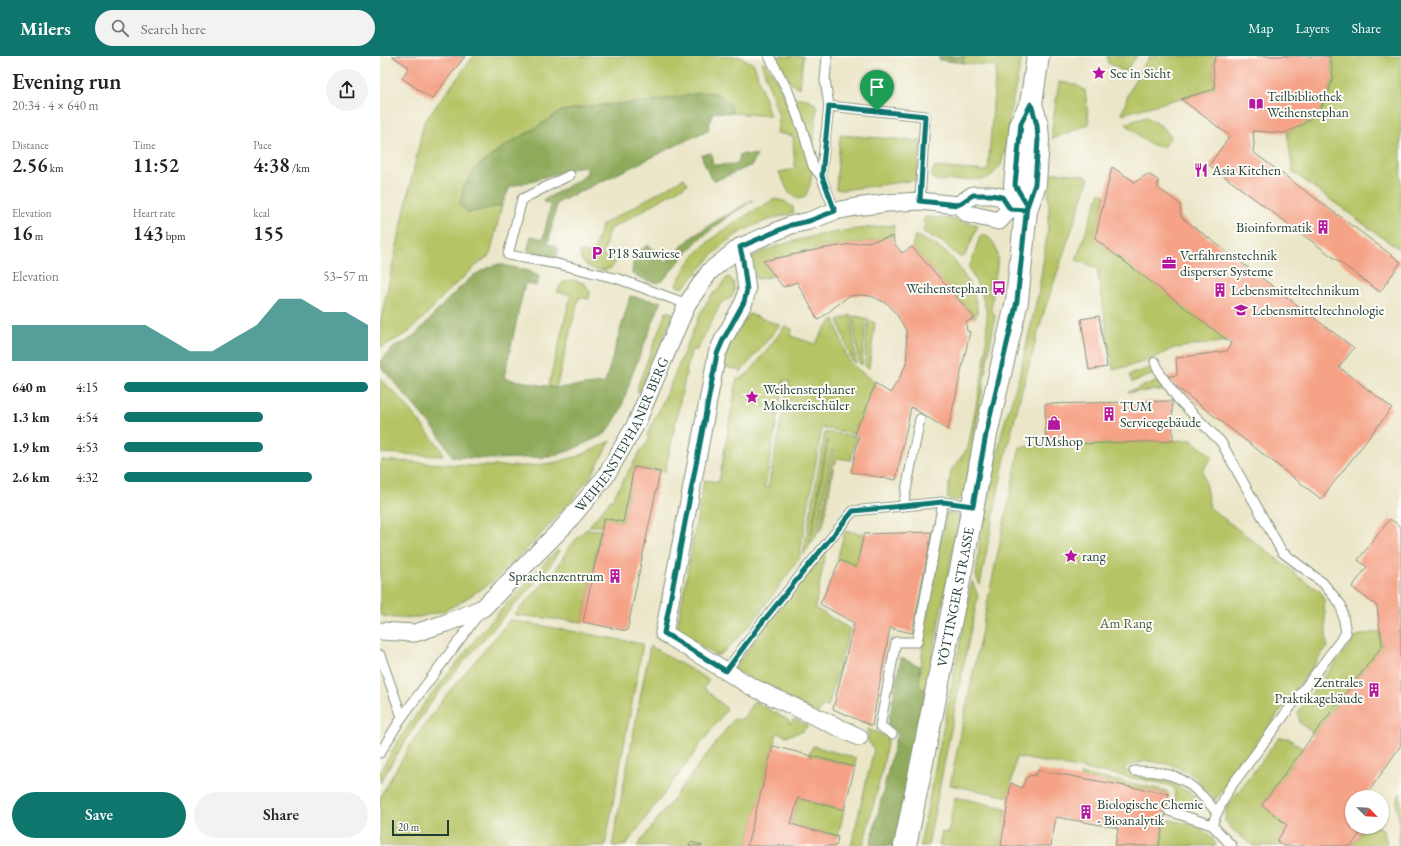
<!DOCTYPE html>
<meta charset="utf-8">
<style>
:root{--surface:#fff;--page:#f2f2f2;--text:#222;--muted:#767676;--accent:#0f766e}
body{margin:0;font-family:"EB Garamond",serif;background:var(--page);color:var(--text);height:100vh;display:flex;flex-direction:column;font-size:15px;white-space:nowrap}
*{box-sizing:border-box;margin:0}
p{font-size:13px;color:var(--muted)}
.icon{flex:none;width:22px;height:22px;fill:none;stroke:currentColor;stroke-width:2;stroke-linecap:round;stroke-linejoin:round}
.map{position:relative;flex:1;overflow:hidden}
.details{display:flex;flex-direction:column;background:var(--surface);width:380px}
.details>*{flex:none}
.needle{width:26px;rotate:115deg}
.controls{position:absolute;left:965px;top:734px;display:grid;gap:8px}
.controls a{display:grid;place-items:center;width:44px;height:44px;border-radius:50%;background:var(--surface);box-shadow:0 1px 3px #0004;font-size:20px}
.scale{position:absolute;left:12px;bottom:10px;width:57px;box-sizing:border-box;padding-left:4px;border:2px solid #1f3d34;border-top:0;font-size:11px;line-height:14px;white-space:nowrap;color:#1f3d34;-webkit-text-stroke:3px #fdfcf7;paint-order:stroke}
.pin{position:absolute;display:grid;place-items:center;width:34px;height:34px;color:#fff;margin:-41px -17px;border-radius:50% 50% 50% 0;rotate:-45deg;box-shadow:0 0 4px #0007}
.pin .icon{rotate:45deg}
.round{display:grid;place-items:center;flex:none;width:42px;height:42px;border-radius:21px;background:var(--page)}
.summary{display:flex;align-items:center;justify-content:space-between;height:68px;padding:0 12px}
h1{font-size:22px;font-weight:600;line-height:30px}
.stats{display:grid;grid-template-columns:repeat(3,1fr);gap:6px;height:68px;padding:4px 12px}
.stats div{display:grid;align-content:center}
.stats b{font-size:20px;font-weight:600}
.stats small{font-size:11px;font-weight:400}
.stats p{font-size:11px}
.chart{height:112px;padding:8px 12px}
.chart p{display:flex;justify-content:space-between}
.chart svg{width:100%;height:72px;margin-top:4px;fill:var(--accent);opacity:.7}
.action{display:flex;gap:8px;margin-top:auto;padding:8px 12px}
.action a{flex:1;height:46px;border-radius:24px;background:var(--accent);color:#fff;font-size:16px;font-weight:600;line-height:46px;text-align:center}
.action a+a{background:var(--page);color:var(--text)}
ul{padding:0 12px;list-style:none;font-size:13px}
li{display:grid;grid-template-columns:64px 48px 1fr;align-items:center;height:30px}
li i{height:10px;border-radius:5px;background:var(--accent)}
header{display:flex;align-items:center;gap:24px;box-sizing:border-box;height:56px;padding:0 20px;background:var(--accent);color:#fff}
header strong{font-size:19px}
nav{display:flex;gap:22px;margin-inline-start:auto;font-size:14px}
.search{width:280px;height:36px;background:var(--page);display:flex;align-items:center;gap:10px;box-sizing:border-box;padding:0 14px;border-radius:22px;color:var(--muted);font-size:15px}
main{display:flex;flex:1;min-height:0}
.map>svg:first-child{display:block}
.green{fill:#b6c466;stroke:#6a804d;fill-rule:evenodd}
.forest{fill:#90aa5b;stroke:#587448}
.building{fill:#f5a286}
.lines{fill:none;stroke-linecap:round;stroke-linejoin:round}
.service-casing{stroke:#85927e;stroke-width:11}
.minor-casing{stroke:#85927e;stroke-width:19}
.secondary-casing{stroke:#85927e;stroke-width:24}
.service{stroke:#fff;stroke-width:9}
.minor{stroke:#fff;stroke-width:17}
.secondary{stroke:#fff;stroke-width:22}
.route-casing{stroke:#fff;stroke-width:8}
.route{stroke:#0f766e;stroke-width:5}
.labels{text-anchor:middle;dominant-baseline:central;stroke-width:4;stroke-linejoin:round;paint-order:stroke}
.poi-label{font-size:14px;fill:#1f3d34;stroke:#fdfcf7;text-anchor:start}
.street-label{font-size:14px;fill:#1f3d34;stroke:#fdfcf7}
.park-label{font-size:14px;fill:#455f40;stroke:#fdfcf7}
</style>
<header>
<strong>Milers</strong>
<div class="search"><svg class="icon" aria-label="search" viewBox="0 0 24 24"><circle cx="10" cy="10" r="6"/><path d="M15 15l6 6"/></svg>Search here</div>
<nav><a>Map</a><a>Layers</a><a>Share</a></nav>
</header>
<main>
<section class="details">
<div class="summary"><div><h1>Evening run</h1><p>20:34 · 4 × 640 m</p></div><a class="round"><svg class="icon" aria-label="share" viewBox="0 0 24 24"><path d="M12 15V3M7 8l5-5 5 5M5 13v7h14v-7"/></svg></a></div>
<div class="stats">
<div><p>Distance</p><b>2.56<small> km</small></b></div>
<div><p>Time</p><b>11:52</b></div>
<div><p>Pace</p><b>4:38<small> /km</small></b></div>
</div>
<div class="stats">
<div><p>Elevation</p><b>16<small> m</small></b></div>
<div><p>Heart rate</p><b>143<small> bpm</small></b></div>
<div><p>kcal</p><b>155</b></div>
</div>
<div class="chart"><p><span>Elevation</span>53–57 m</p>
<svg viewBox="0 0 160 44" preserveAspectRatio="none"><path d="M0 44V22L10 22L20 22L30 22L40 22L50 22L60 22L70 30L80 38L90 38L100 30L110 22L120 6L130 6L140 14L150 14L160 22V44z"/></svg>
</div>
<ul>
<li><b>640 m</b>4:15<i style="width:100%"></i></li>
<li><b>1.3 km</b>4:54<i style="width:57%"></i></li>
<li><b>1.9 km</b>4:53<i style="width:57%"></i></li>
<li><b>2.6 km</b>4:32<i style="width:77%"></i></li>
</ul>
<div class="action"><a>Save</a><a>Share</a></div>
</section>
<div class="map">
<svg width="1021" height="790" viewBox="0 0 1021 790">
<rect width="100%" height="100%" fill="#fdfcf7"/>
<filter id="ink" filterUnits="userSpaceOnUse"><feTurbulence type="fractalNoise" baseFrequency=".025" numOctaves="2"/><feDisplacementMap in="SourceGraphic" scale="8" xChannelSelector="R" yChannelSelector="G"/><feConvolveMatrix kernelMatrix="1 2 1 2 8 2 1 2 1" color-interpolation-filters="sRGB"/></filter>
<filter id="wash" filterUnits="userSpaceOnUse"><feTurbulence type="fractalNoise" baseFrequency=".012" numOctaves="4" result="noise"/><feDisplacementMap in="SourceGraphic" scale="16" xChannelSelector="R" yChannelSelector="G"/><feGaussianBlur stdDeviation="0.9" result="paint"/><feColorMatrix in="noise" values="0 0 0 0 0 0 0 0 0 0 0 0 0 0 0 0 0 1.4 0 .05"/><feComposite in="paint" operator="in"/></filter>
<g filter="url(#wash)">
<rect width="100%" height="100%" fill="#ebe6c8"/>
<g class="green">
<path d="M 94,0 L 359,0 L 374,8 L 390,60 L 352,57 L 351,49 L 266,46 L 211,50 L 181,55 L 154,73 L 123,91 L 97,111 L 88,157 L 122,149 L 110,199 L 99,207 L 66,237 L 50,255 L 29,276 L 0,292 L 0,267 L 44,66 Z"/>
<path d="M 395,0 L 423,0 L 420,32 L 410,27 L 402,11 Z"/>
<path d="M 584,0 L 642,0 L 630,57 L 628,83 L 621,109 L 611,120 L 605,123 L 558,125 L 553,123 L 552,118 L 554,111 L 608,115 L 616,10 L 583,7 Z"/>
<path d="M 727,0 L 757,0 L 745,16 L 728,7 Z"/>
<path d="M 770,0 L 836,0 L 833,9 L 835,33 L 742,58 C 747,37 757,17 770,0 Z"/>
<path d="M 950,0 L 1021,0 L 1021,194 L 1000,180 L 913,116 L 907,76 C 918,71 931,65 939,56 C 949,44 956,15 950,0 Z"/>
<path d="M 383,5 C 406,31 420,83 432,116 L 430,129 L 425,141 L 419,143 L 409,137 L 399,116 L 415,113 L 413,80 L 397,77 L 399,61 L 382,9 Z"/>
<path d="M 679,26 L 694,28 L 705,34 L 709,68 L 672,83 L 672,71 Z"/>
<path d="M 414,42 C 424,42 432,42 437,51 L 433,95 Z"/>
<path d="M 767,61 C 776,67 786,71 790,81 L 784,90 C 771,94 756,76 747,69 L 747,67 Z"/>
<path d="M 460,79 L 541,85 L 536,124 L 462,134 L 456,133 Z"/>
<path d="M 668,116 C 681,118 696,116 709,122 L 663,259 L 640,342 L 624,406 L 600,529 L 596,520 L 600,480 L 623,372 L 639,321 L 659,234 L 668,172 L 669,150 Z"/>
<path d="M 304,122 L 308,128 L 229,174 L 223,200 L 236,204 C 235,207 234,210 231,212 C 223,218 204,212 201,202 C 200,200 200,198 200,195 L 213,198 L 222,169 Z"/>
<path d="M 720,136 L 725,139 L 716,183 L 849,285 L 794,292 L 767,305 L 733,314 L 717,212 L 696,204 Z"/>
<path d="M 395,143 L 404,145 L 413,151 L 414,157 C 392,162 367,170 349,184 C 332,197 319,215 304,231 L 299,232 L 296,229 C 300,221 304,212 310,205 C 326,182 370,156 395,143 Z"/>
<path d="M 545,161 L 572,163 L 598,169 L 585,200 L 581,201 L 578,200 L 564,187 L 543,176 L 545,168 L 543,166 Z"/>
<path d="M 514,169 L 513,180 L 498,184 L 440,193 L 384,205 L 395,220 L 376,223 L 370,202 C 407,181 471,173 514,169 Z"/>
<path d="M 535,179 C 546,185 559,190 569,199 C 579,208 600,243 597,256 C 597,258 596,260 595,262 L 532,191 Z"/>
<path d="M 605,179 C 622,189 618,209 614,225 L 610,224 L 608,237 L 613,239 L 611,253 L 615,260 L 588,420 L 583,441 L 578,445 L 567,442 L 571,415 L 588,392 L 603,314 L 606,292 L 607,258 L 601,236 L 589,212 L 600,181 Z"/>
<path d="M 349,221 C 355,225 354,231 354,238 L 350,242 L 341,247 L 317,294 L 311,294 L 285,416 L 254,411 L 243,466 L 224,462 L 222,470 L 209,470 L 234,440 L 262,392 L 266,389 L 269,382 L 267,379 L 283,346 L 321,256 L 332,238 L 337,235 L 347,222 Z"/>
<path d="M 193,224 L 204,227 L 210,236 L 209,243 L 199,241 L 176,332 L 168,331 L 191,239 L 177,236 L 183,226 Z"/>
<path d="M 286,256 L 292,256 L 293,259 L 260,336 L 258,337 L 258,329 Z"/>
<path d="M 369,258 L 400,269 L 361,316 L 359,314 L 345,311 C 345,291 358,275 369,258 Z"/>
<path d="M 471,259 L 476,307 L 472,305 L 458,264 Z"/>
<path d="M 473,260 L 486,262 L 482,309 L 479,307 Z"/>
<path d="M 454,263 L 469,306 L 495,327 L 483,361 L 477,369 L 475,378 L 442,372 L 419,503 L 373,566 L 346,594 L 339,599 L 335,599 L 305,579 L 297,573 L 324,424 L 339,426 L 357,323 L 363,321 L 370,316 L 405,270 L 412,273 L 411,280 L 435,288 L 445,272 ZM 404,324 L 409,325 L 388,432 L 385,431 Z"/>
<path d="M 488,263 L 495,267 L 489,312 L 485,310 Z"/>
<path d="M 773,311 L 776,317 L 752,326 L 749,319 Z"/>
<path d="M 0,323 L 20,342 L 61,393 L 63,399 L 60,400 L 0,397 Z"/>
<path d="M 779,324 L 783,334 L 748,336 Z"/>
<path d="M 445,376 L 476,381 L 471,404 L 457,402 L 456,407 L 454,408 L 443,471 L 439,476 L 454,395 L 452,394 L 436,481 L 430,488 L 448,385 L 447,384 L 429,491 L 423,499 Z"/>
<path d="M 811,384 L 832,400 L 823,415 L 830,452 L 913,515 L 914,518 L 940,535 L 942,539 L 944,544 L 947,591 L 835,744 L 826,736 L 815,720 L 792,709 L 767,705 L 749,709 L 743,714 L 790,725 L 800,732 L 811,737 L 817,743 L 819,747 L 817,752 L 814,754 L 794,748 L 795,734 L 791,730 L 784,728 L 738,719 L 636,701 L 629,741 L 570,729 L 617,500 L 640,391 L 666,389 Z"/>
<path d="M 231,385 L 210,421 L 188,449 L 149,491 L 113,525 L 78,548 L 63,555 L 39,561 L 14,562 L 0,559 L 0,404 L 96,410 L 151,410 L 177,406 L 199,400 Z"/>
<path d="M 566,457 L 571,457 L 578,459 L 579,462 L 546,632 L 542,634 L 539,629 L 543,588 L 551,536 Z"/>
<path d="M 206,473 L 221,474 L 203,566 L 134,559 L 176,514 L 189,491 Z"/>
<path d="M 465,475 L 484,478 L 476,511 L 457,503 Z"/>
<path d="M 444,493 L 446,494 L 435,552 L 470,573 L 448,651 L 442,650 L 438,658 L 353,613 Z"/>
<path d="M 178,494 L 179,495 L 171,508 C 135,550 96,589 62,632 C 39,662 19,694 0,727 L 0,715 L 18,685 L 44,648 L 103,574 L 171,500 Z"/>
<path d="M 592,525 L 598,540 L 586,597 L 548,790 L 540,790 Z"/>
<path d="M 130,564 L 263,588 L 225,790 L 0,790 L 0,741 L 9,725 L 33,685 L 51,660 L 67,638 Z"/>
<path d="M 1000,575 L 1002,590 L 934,678 L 920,667 L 918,657 L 921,651 L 972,585 L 977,580 Z"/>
<path d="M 270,590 L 329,624 L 324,632 L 347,653 L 245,790 L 232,790 Z"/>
<path d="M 374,645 L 408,664 L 410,668 L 414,663 L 428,670 L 423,675 L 407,680 L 397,677 L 367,790 L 324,790 L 310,787 L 309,790 L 257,790 L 354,663 L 359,664 L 364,661 Z"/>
<path d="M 488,673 L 508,681 L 503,711 L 483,790 L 471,790 L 494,693 L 488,685 Z"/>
<path d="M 899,682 L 908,682 L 923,693 L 882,749 L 907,769 L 897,785 L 904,790 L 873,790 L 852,773 L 845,765 L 846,752 Z"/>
<path d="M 433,690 L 476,702 L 475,711 L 429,699 Z"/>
<path d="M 701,718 L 780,733 L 786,735 L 789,738 L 700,722 Z"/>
<path d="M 1021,737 L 1021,790 L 1018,790 C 1018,784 1020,777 1020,771 C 1019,759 1012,747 1021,737 Z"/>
<path d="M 575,741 L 626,752 L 621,790 L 559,790 L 562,776 L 568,777 Z"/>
<path d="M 418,742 L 464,754 L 458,781 L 411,769 Z"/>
<path d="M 784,763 C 803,767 829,768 836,790 L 779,790 Z"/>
<path d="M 985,771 C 992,771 1002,768 1004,777 C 1006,782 1007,785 1006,790 L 971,790 Z"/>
</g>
<g class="forest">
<path d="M 559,0 L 584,0 L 583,7 L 559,4 Z"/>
<path d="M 319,37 L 336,37 L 351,49 L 352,57 L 333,56 L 328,74 L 177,147 L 168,188 L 176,190 L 179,194 L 177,201 L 172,204 L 147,195 L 151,180 L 163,183 L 171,149 L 164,146 L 164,144 L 197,125 L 207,117 L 207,113 L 202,110 L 130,131 L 122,149 L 88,157 L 80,149 L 84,130 L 97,111 L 123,91 L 154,73 L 181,55 L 211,50 L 266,46 Z"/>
<path d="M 331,97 L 333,109 L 358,108 L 360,98 L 377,99 L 372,109 L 335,125 L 330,121 L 321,99 Z"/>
<path d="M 373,144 L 349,160 L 317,185 L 284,223 L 278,227 L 268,225 L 252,218 C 253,202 254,196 269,189 L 285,206 L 312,181 L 331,168 Z"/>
<path d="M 119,208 L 149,215 L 159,220 L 158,227 L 156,230 L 145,227 L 124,322 L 176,332 L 225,327 L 250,240 L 281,246 L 252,319 L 241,353 L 232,369 L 225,378 L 189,395 L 169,401 L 114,403 L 73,401 L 56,375 L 0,310 L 0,305 L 16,289 L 26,286 L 36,278 L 72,239 L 94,219 L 107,212 Z"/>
<path d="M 521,602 L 540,610 L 539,629 L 542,634 L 546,632 L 515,790 L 490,790 L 517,677 L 508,669 Z"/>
</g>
<g id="blocks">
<g class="building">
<path d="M 12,0 L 85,0 L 52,43 L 22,22 L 29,11 Z"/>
<path d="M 836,0 L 950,0 L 951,5 L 953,21 L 948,38 L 939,56 L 924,68 L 905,77 L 873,75 L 874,88 L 873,96 L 1021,206 L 1000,236 L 829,109 L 850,80 L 801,43 L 835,33 L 833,9 Z"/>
<path d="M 732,111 L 755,126 L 768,118 L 778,124 L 778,132 L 800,148 L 801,161 L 974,292 L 959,311 L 1012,352 L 941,443 L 784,321 L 797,319 L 796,302 L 847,295 L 851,287 L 715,183 Z"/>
<path d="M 513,180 L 514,187 L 522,197 L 532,191 L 595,262 L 586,266 L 587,275 L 590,276 L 568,374 L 531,351 L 516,424 L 471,416 L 479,380 L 475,378 L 477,369 L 483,361 L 495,327 L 510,337 L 519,323 L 526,308 L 527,295 L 526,274 L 517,259 L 508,248 L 491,240 L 481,239 L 469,240 L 438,264 L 417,226 L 403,231 L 383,205 L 440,193 L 498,184 Z"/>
<path d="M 719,260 L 727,311 L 709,314 L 701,263 Z"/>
<path d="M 792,345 L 793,385 L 666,389 L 665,348 Z"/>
<path d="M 254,411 L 280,416 L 247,575 L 203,566 L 224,462 L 243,466 Z"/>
<path d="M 1010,463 L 1021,471 L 1021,689 L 985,741 L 972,741 L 972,771 L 985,771 L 971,790 L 904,790 L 897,785 L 907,769 L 882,749 L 934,678 L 1002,590 L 997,550 L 972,531 L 987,511 L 978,504 Z"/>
<path d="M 552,476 L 532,577 L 510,572 L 492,670 L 453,653 L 474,567 L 440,548 L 460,504 L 476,511 L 484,478 Z"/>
<path d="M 393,690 L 475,711 L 464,754 L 418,742 L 411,768 L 458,781 L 456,790 L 367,790 Z"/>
<path d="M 658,714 L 789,738 L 779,790 L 735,790 L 738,772 L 676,761 L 671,790 L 621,790 L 631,727 L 642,732 L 646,722 L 649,720 L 656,719 Z"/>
<path d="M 310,786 L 322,789 L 322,790 L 309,790 Z"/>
</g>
</g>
</g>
<g filter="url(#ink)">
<use href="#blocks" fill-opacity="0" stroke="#85927e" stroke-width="1"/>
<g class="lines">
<defs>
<g id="service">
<path d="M 389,0 L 408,35 L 423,75 L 433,110 L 441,120"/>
<path d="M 447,0 L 445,24 L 449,50"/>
<path d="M 190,119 L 142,143 L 128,199 L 178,208 L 239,223 L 307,248"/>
<path d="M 455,155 L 441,120 L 449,50 L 545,60 L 540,145"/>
<path d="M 775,306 L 781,319 L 798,343 L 841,386 L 902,496 L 943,527 L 961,549 L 966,577 L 849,733 L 837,757 L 832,769"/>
<path d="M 523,450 L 540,363"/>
<path d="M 0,599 L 22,661"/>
<path d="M 346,615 L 380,569 L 473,455 L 563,446 L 593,450"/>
<path d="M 512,678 L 500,670 L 516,586 L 537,586 L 563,446"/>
<path d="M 0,697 L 22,661 L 101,555"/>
<path d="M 754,715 C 795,714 812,725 837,757"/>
<path d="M 789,755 L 832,769 L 852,790"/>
</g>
<g id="minor">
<path d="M 578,149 L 593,139 L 611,139 L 622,141 L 630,153"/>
<path d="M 360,191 L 363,203 L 367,234 L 364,246 L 343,284 L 337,298 L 284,577 L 372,631 L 479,681"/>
<path id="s1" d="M 0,575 L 35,577 L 66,567 L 103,552 L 185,469 L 225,421 L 256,368 L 307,248 L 330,215 L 360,191 L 411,169 L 429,165 L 455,155 L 476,151 L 507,147 L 540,145 L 578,149 L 588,158 L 619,165 L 630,153"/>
</g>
<g id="secondary">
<path d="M 647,149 L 635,129 L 641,67 L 651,48 L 658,0"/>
<path id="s2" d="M 525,790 L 584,499 L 606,378 L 637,245 L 646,154 L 655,128 L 658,84 L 657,69 L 651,48"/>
</g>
</defs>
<use href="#service" class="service-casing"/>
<use href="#minor" class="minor-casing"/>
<use href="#secondary" class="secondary-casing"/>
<use href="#service" class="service"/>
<use href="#minor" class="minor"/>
<use href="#secondary" class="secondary"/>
</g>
</g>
<g class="lines" filter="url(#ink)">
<defs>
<path id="route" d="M 497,55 L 449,50 L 442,120 L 455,155 L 429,165 L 411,169 L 360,191 L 363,204 L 367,234 L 364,246 L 343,284 L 337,298 L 284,577 L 346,615 L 380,569 L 473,455 L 563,446 L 593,450 L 606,378 L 637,245 L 647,149 L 635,129 L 641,67 L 651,48 L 657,69 L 658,84 L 655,128 L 646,154 L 630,153 L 622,141 L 611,139 L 593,139 L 578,149 L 540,145 L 545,60 L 497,55"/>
</defs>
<use href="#route" class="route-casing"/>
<use href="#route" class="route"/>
</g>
<defs>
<symbol id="sight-bare" viewBox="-9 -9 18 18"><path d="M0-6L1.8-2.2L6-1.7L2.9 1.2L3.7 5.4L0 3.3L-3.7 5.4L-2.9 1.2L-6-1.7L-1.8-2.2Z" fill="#b5179e" stroke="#fdfcf7" stroke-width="2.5" paint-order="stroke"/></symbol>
<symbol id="library-bare" viewBox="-9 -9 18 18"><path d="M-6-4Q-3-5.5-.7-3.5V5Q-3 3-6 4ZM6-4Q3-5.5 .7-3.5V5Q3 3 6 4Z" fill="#b5179e" stroke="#fdfcf7" stroke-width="2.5" paint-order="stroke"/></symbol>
<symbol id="restaurant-bare" viewBox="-9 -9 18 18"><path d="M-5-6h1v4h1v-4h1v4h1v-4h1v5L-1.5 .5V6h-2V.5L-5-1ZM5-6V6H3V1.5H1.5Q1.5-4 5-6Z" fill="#b5179e" stroke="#fdfcf7" stroke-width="2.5" paint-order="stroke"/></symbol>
<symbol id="building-bare" viewBox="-9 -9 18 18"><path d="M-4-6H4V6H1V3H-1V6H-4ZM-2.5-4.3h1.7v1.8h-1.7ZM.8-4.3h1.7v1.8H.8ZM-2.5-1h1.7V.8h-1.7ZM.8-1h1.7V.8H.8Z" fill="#b5179e" stroke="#fdfcf7" stroke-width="2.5" paint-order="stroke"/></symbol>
<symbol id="parking-bare" viewBox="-9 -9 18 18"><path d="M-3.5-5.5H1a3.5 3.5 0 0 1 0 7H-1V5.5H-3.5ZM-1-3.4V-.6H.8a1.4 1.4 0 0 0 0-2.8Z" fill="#b5179e" stroke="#fdfcf7" stroke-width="2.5" paint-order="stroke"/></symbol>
<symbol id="office-bare" viewBox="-9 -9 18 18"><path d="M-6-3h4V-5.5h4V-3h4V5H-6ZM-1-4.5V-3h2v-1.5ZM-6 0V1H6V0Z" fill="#b5179e" stroke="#fdfcf7" stroke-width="2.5" paint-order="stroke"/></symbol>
<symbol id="bus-bare" viewBox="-9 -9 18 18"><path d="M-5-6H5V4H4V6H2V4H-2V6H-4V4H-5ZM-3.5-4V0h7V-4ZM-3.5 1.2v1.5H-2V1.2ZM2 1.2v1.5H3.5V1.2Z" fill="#b5179e" stroke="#fdfcf7" stroke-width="2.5" paint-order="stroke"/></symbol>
<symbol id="university-bare" viewBox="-9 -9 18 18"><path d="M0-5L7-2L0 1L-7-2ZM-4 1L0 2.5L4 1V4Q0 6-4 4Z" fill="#b5179e" stroke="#fdfcf7" stroke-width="2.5" paint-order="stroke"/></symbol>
<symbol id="shop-bare" viewBox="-9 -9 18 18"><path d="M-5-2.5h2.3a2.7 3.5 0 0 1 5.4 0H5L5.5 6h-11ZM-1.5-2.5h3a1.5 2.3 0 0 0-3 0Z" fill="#b5179e" stroke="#fdfcf7" stroke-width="2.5" paint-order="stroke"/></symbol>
</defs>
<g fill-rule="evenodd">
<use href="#sight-bare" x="709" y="7" width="20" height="20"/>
<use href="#library-bare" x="866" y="38" width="20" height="20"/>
<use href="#restaurant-bare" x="811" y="104" width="20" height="20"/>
<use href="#building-bare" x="933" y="161" width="20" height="20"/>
<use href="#parking-bare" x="207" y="187" width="20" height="20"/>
<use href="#office-bare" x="779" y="197" width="20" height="20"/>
<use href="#bus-bare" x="609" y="222" width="20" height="20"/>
<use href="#building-bare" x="830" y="224" width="20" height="20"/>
<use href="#university-bare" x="851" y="244" width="20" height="20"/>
<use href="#sight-bare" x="362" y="331" width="20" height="20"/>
<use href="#building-bare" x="719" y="348" width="20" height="20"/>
<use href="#shop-bare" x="664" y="357" width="20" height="20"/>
<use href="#sight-bare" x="681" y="490" width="20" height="20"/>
<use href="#building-bare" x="225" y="510" width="20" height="20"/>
<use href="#building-bare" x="984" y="624" width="20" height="20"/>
<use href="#building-bare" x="696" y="746" width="20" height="20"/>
</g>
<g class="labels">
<g class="poi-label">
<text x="730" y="17">See in Sicht</text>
<text x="887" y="40">Teilbibliothek<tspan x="887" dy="16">Weihenstephan</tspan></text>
<text x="832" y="114">Asia Kitchen</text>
<text x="932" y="171" text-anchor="end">Bioinformatik</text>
<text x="228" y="197">P18 Sauwiese</text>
<text x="800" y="199">Verfahrenstechnik<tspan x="800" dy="16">disperser Systeme</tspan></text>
<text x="608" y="232" text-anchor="end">Weihenstephan</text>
<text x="851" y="234">Lebensmitteltechnikum</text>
<text x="872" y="254">Lebensmitteltechnologie</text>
<text x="383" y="333">Weihenstephaner<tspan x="383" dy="16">Molkereischüler</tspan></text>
<text x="740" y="350">TUM<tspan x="740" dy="16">Servicegebäude</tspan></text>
<text x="674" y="385" text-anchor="middle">TUMshop</text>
<text x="702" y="500">rang</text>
<text x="224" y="520" text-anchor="end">Sprachenzentrum</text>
<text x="983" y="626" text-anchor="end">Zentrales<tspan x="983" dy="16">Praktikagebäude</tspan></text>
<text x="717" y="748">Biologische Chemie<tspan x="717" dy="16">- Bioanalytik</tspan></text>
</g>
<g class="street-label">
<text stroke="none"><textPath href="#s1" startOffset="332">WEIHENSTEPHANER BERG</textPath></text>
<text stroke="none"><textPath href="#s2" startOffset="254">VÖTTINGER STRASSE</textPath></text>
</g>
<g class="park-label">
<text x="746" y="567">Am Rang</text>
</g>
</g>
</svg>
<div class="controls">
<a><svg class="needle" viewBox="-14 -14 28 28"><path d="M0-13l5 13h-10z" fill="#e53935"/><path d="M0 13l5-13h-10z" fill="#767676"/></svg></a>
</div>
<div class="scale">20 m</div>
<div class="pin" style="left:497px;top:55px;background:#1e9e55"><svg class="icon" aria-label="arrive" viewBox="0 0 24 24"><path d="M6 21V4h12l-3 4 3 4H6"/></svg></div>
</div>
</main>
